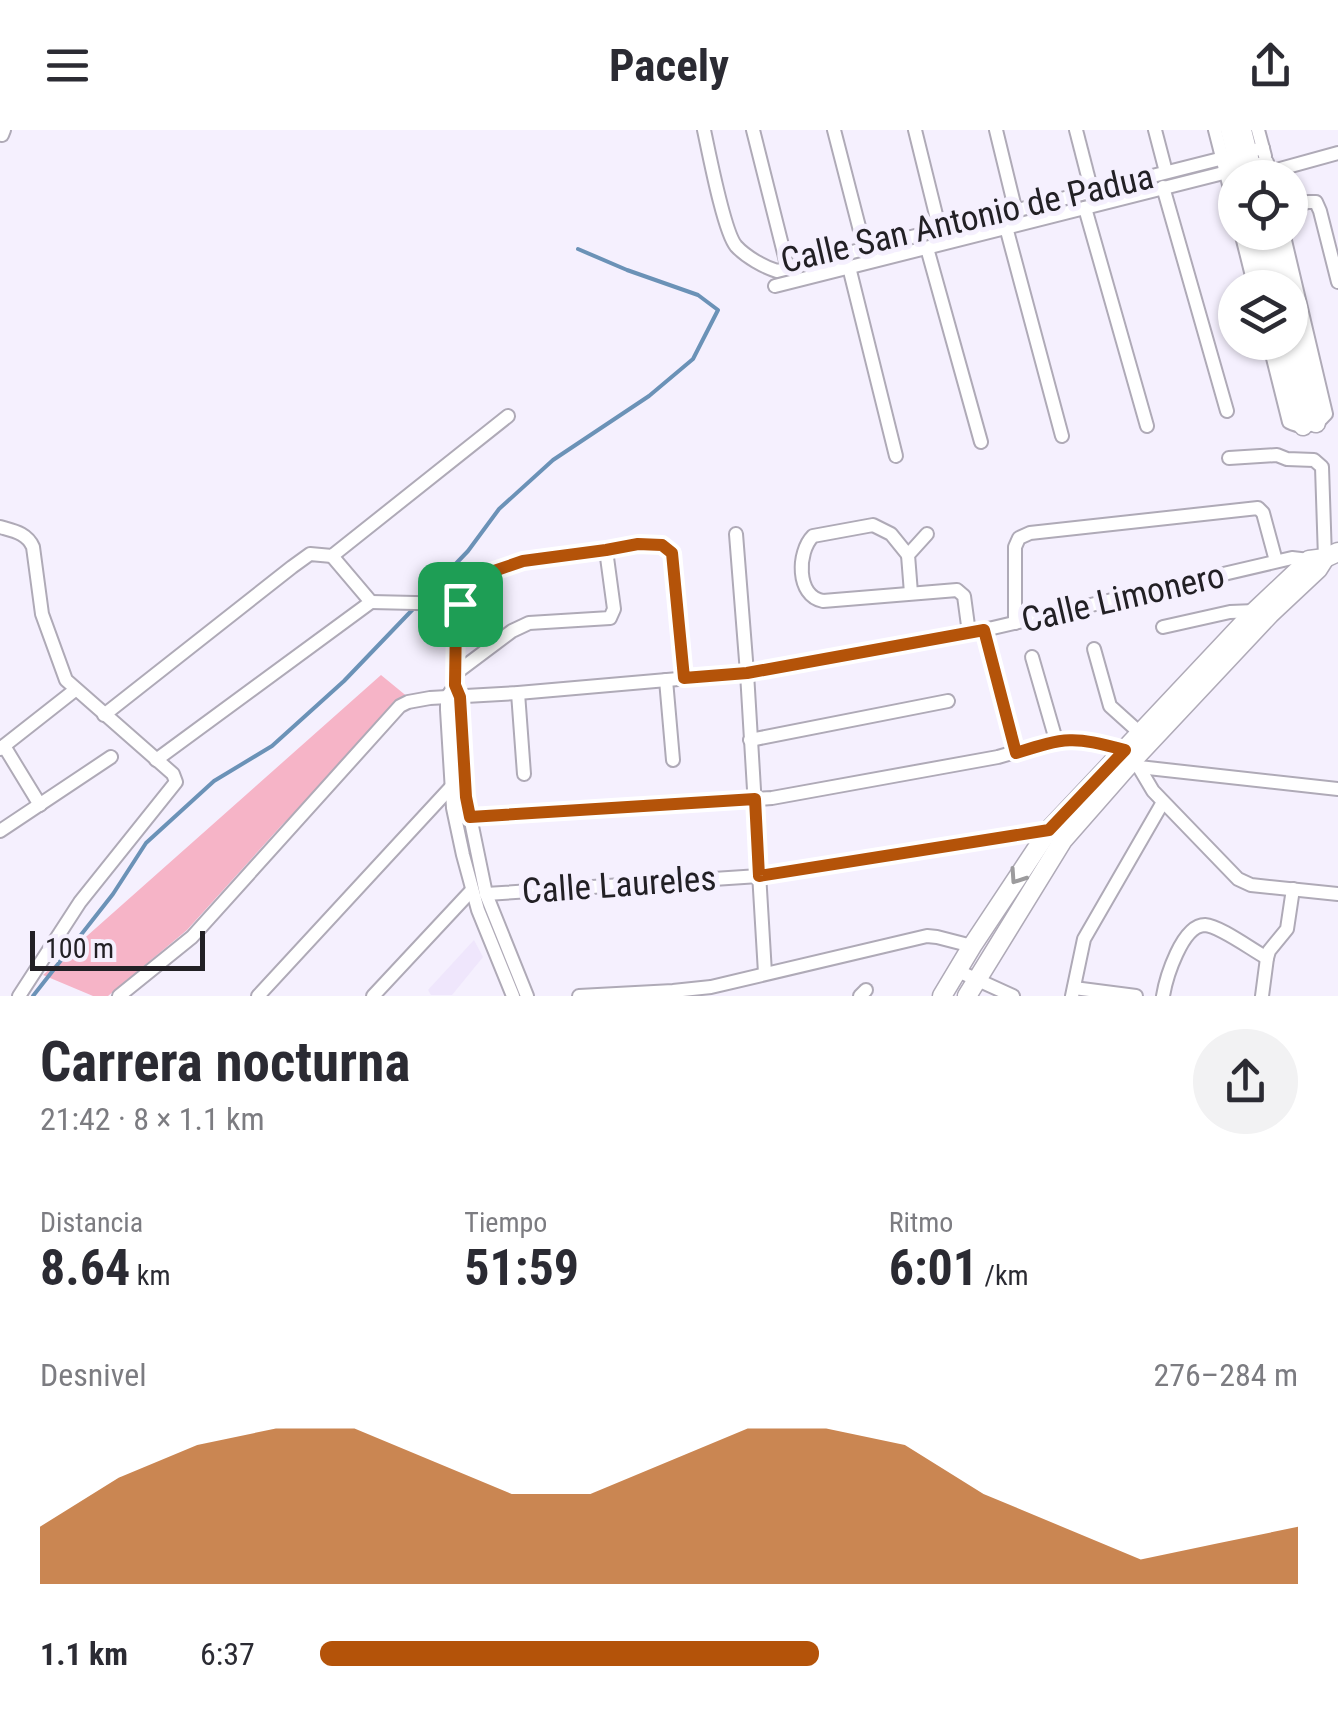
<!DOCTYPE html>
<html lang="es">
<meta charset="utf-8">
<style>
:root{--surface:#fff;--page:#f2f2f3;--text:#2b2b33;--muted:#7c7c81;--accent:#b45309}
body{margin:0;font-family:"Roboto Condensed",sans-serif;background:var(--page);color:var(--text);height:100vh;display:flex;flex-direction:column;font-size:38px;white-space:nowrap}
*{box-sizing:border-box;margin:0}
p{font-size:32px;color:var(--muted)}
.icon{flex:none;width:55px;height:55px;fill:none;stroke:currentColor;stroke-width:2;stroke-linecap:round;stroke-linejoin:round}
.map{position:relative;height:866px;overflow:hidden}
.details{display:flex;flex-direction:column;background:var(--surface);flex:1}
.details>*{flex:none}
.fabs{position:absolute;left:1218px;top:30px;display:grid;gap:20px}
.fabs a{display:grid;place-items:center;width:90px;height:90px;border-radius:50%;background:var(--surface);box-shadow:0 2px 8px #0004;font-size:50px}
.scale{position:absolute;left:30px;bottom:25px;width:175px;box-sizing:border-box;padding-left:10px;border:5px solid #222025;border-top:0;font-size:28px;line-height:35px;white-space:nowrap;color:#222025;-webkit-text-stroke:8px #f5f0fe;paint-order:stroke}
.pin{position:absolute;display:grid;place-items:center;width:85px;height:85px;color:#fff;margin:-42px;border-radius:20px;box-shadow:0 5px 15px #0006}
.round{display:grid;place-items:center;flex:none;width:105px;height:105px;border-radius:52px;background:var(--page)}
.head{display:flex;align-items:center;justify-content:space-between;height:170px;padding:0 40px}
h1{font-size:55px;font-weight:700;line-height:75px}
.stats{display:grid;grid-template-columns:repeat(3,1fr);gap:15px;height:170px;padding:10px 40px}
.stats div{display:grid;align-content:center}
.stats b{font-size:50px;font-weight:700}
.stats small{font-size:28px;font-weight:400}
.stats p{font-size:28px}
.chart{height:280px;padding:20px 40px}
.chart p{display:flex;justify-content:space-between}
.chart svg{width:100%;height:180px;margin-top:10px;fill:var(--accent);opacity:.7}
ul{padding:0 40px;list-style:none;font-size:32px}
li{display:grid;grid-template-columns:160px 120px 1fr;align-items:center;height:75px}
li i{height:25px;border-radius:12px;background:var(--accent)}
header{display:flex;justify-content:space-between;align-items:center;height:130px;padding:0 40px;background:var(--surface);font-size:45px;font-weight:700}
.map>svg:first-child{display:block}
.built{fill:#efe6fc}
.green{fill:#f6b4c7}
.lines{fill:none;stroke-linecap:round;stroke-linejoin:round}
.stream{stroke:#6b92b7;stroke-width:4}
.street-casing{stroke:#afaab7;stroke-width:16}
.secondary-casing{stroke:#afaab7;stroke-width:21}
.street{stroke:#fff;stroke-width:12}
.secondary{stroke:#fff;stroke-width:18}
.oneway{stroke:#9c9b9d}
.route-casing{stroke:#fff;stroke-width:20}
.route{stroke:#b45309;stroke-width:12}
.labels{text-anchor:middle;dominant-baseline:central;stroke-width:10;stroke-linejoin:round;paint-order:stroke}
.street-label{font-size:35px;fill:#222025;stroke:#f5f0fe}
</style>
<header><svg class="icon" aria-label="menu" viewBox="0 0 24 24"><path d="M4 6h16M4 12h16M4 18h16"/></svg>Pacely<svg class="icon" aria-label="share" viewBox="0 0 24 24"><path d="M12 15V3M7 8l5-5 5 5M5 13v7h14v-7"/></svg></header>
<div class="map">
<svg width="1338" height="866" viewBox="0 0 1338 866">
<rect width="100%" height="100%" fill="#f5f0fe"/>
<path class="built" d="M 474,810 L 483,827 L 452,865 L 431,865 L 428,860 Z"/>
<path class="green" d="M 381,545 L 409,568 L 281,696 L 187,800 L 108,866 L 93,866 L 43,845 Z"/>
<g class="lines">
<g class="stream">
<path d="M 422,469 L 468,421 L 499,379 L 553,330 L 649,266 L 693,229 L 718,180 L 698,165 L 627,140 L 578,119"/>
<path d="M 33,866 L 113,764 L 146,713 L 214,651 L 272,616 L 344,551 L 416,476"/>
</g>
<defs>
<g id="street">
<path d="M 704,0 C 709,23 724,102 736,116 C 746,127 764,137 777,141 L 1263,18"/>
<path d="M 753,0 L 788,139"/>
<path d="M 834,0 L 865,120"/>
<path d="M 915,0 L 940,101"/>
<path d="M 996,0 L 1016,82"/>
<path d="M 1076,0 L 1092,62"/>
<path d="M 1155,0 L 1166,42"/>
<path d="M 1215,0 L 1235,78"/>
<path d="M 1258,0 L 1265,26"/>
<path d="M 2,5 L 4,0"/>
<path d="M 1269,42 L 1338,23"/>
<path d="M 1163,57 L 1227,281"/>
<path d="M 1290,77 L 1308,72 L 1316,72 L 1320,81 L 1338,152"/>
<path d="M 1085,78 L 1147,296"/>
<path d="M 1006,97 L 1062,306"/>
<path d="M 1241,102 L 1255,158"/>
<path d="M 927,118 L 981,312"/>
<path d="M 849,137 L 896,326"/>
<path d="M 775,156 L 1267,32"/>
<path d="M 1269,212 L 1289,292 C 1303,299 1316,296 1326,284 L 1283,102"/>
<path d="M 1229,328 L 1277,325 L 1287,329 L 1314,330 L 1322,337 L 1325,428"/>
<path d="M 0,397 C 14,401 27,403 33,417 L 42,484 L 66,550 L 173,644 L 176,652 L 80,772 L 19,866"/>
<path d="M 736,404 L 747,543 L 765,843"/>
<path d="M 908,425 L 891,404 L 873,395 L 813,406 C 797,422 796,466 823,471 L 957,460 L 964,466 L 969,503"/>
<path d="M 911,463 L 908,425 L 927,404"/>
<path d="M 371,472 L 459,474"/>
<path d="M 1015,493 L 1015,417 L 1019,408 L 1030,403 L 1258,378 L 1263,383 L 1276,431"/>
<path d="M 1163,497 L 1230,482 L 1255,481"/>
<path d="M 984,500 L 1015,623"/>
<path d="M 1094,519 L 1110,576 L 1140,603"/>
<path d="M 1032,527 L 1056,610"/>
<path d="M 456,543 L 512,501 L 529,493 L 610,488 L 614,479 L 606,420"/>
<path d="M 666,550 L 673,630"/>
<path d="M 452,560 L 447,567 L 447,580 L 453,678 L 463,725 L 478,780 L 513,866"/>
<path d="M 518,563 L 524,644"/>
<path d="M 104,585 L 292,437 L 310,424 L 332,426 L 508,286"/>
<path d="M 750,610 L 948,571"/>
<path d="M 4,616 L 40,675"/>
<path d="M 0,619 L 75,560"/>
<path d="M 156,630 L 371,472 L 332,426"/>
<path d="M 1139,637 L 1338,659"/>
<path d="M 470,687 L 772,668 L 998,627 L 1056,610 L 1079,609 L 1125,620 L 1134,629 L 1153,661 L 1238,749 L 1251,755 L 1338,764"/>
<path d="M 0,701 L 111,627"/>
<path d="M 486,764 L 759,746 L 1049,700"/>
<path d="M 958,841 L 1013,866"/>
<path d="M 1074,858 L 1136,866"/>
<path d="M 119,866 L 192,807 L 400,576 L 408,572 L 430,568 L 518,563 L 747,543 L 984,500 L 1292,428 L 1309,430"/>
<path d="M 258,866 L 452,656"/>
<path d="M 373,866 L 472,760"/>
<path d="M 527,866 L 486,764 L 466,667 L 460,567 L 455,555 L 457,488 L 459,474 L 471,461 L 494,441 L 523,431 L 606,420 L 637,414 L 662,415 L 671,423 L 684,548"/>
<path d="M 579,866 L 673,861 L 711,857 L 927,806 L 937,807 L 972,816"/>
<path d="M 860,866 L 866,860"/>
<path d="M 1072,866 L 1084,809 L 1163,672"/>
<path d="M 1163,866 C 1166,848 1182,795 1205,795 C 1220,796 1252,820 1267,828"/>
<path d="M 1262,866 L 1267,828 L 1269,821 L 1287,799 L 1293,759"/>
</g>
<g id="secondary">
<path d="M 1230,0 L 1242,48"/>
<path d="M 1242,0 L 1254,48"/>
<path d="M 1255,102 L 1269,158"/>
<path d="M 1268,102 L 1282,158"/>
<path d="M 1290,189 L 1316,293"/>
<path d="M 1282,212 L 1303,296"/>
<path d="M 942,866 L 972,816 L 1049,700 L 1255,481 L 1309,430 L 1325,428 L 1338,422"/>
<path d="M 967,866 L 1063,710 L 1134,629 L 1270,484 L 1318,439 L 1325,428"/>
</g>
</defs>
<use href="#street" class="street-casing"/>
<use href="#secondary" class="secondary-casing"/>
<use href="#street" class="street"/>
<use href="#secondary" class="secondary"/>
</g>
<defs><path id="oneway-chevron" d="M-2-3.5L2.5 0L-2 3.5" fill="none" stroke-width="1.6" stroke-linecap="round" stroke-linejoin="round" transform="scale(2.5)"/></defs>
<use class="oneway" href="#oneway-chevron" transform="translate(1017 747) rotate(124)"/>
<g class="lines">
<defs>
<path id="route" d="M 638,414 L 662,415 L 672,423 L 684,548 L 747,543 L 984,500 L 1016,623 C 1066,607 1073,606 1125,620 L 1049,700 L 759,746 L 755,669 L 470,687 L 466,667 L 460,567 L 455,555 L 456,488 L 460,474 L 470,460 L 494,441 L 523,431 L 606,420 Z"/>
</defs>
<use href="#route" class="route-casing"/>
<use href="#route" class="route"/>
</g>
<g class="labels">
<g class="street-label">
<text transform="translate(967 89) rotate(-13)">Calle San Antonio de Padua</text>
<text transform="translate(1123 468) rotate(-13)">Calle Limonero</text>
<text transform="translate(619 755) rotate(-4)">Calle Laureles</text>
</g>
</g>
</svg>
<div class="fabs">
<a><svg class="icon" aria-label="locate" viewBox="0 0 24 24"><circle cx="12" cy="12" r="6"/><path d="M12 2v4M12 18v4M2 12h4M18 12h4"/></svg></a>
<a><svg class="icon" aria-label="layers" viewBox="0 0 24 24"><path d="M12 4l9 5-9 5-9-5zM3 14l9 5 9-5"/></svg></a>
</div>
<div class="scale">100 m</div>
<div class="pin" style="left:460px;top:474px;background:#1e9e55"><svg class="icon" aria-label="arrive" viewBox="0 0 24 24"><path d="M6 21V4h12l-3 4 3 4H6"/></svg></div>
</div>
<section class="details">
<div class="head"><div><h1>Carrera nocturna</h1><p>21:42 · 8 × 1.1 km</p></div><a class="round"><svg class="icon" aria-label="share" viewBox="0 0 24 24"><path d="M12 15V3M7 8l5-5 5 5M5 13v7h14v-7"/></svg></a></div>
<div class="stats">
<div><p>Distancia</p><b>8.64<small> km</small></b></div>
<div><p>Tiempo</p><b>51:59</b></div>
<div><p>Ritmo</p><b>6:01<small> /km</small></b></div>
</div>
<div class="chart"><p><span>Desnivel</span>276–284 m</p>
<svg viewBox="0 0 160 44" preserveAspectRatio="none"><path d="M0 44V30L10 18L20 10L30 6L40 6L50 14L60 22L70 22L80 14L90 6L100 6L110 10L120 22L130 30L140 38L150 34L160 30V44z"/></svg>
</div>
<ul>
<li><b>1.1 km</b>6:37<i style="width:51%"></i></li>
</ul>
</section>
